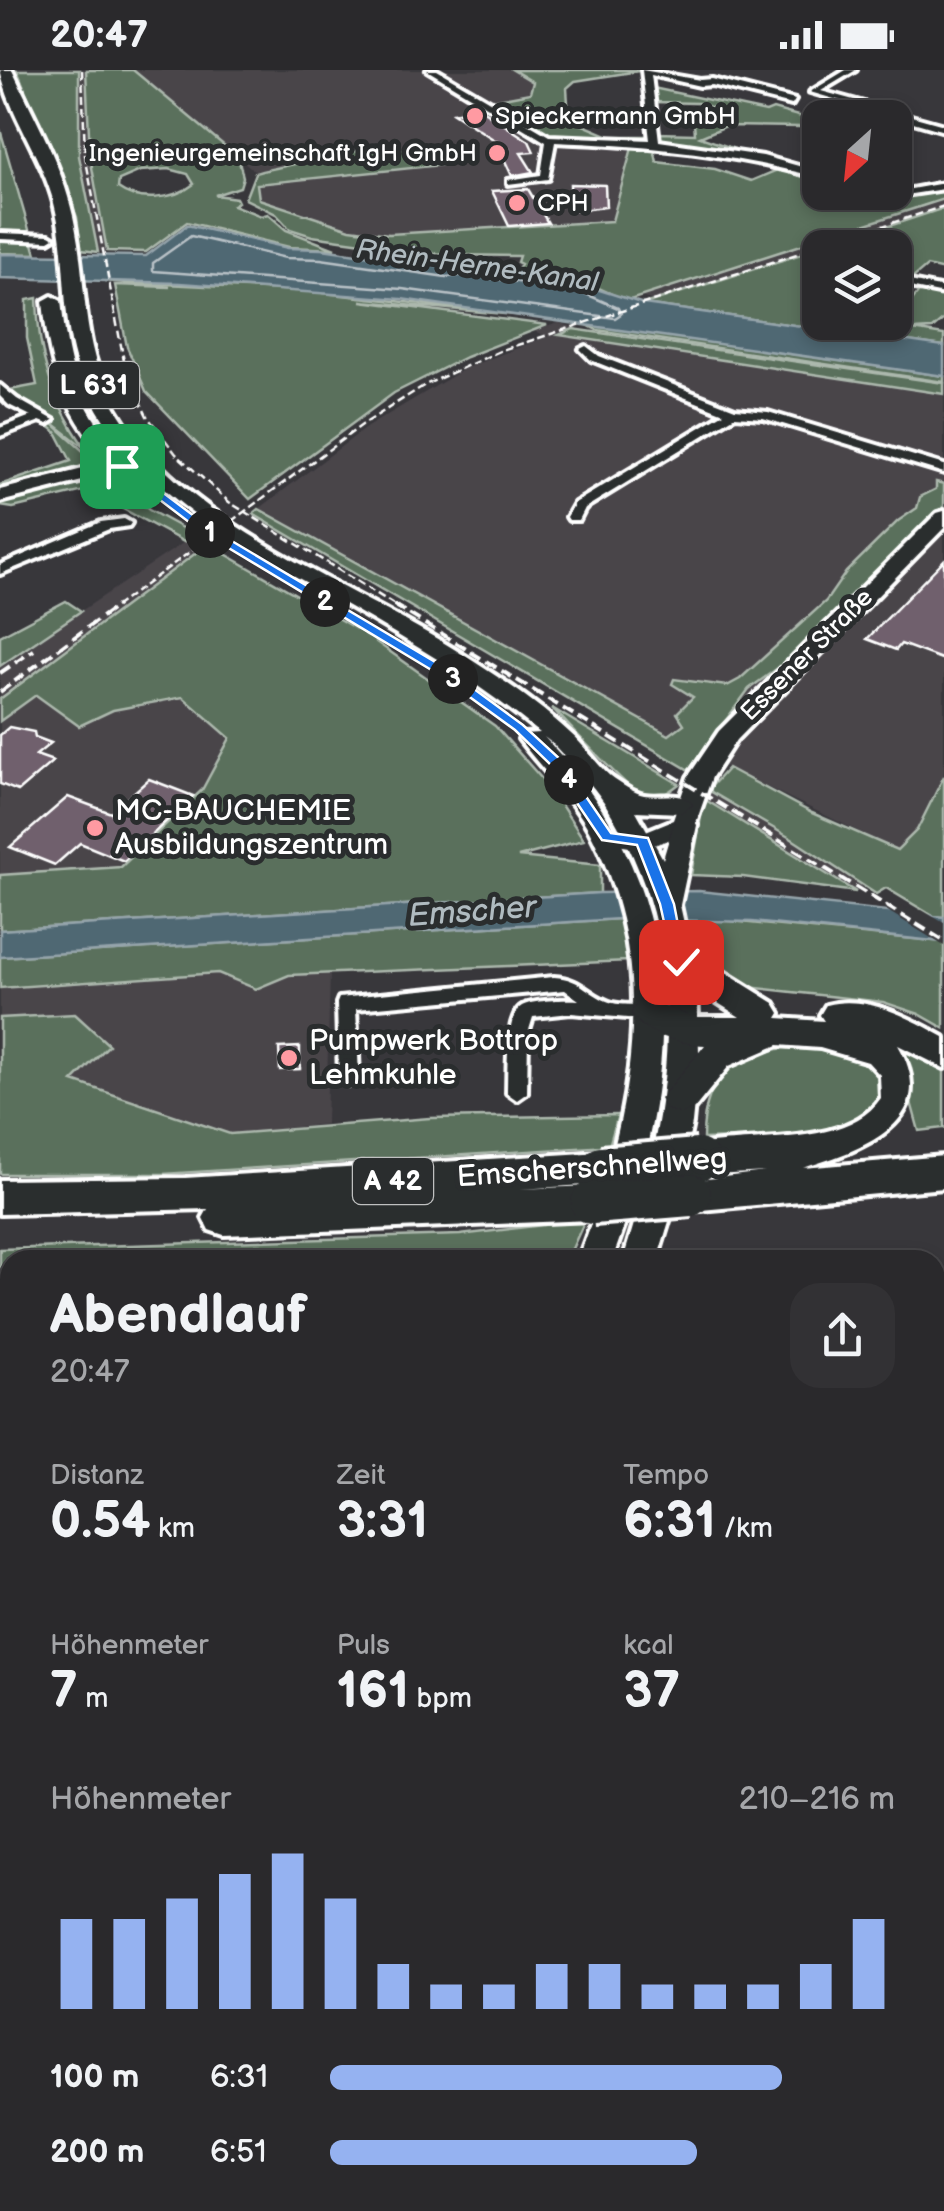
<!DOCTYPE html>
<html lang="de">
<meta charset="utf-8">
<style>
:root{--surface:#2a292c;--page:#323134;--text:#f1f3f6;--muted:#a5a6a9;--line:#464548;--accent:#95b2f1}
body{margin:0;font-family:"Balsamiq Sans",sans-serif;background:var(--page);color:var(--text);height:100vh;display:flex;flex-direction:column;font-size:38px;white-space:nowrap}
*{box-sizing:border-box;margin:0}
p{font-size:32px;color:var(--muted)}
.icon{flex:none;width:55px;height:55px;fill:none;stroke:currentColor;stroke-width:2;stroke-linecap:round;stroke-linejoin:round}
.map{position:relative;flex:1;overflow:hidden}
.panel{position:absolute;left:0px;top:1180px;width:945px;height:962px;display:flex;flex-direction:column;background:var(--surface);border-radius:30px 30px 0 0;box-shadow:0 5px 15px #0003,0 0 0 2px var(--line)}
.panel>*{flex:none}
.needle{width:65px;rotate:207deg}
.controls{position:absolute;left:802px;top:30px;display:grid;gap:20px}
.controls a{display:grid;place-items:center;width:110px;height:110px;border-radius:20px;background:var(--surface);box-shadow:0 5px 15px #0003,0 0 0 2px var(--line);font-size:50px}
.pin{position:absolute;display:grid;place-items:center;width:85px;height:85px;color:#fff;margin:-42px;border-radius:20px;box-shadow:0 5px 15px #0006}
.km{position:absolute;width:50px;height:50px;margin:-25px;border-radius:50%;background:#222;color:#fff;font-size:28px;line-height:50px;text-align:center}
.round{display:grid;place-items:center;flex:none;width:105px;height:105px;border-radius:30px;background:var(--page)}
.summary{display:flex;align-items:center;justify-content:space-between;height:170px;padding:0 50px}
h1{font-size:55px;font-weight:600;line-height:75px}
.figures{display:grid;grid-template-columns:repeat(3,1fr);gap:15px;height:170px;padding:10px 50px}
.figures div{display:grid;align-content:center}
.figures b{font-size:50px;font-weight:600}
.figures small{font-size:28px;font-weight:400}
.figures p{font-size:28px}
.chart{height:280px;padding:20px 50px}
.chart p{display:flex;justify-content:space-between}
.chart svg{width:100%;height:180px;margin-top:10px;stroke:var(--accent);stroke-width:6}
ul{padding:0 50px;list-style:none;font-size:32px}
li{display:grid;grid-template-columns:160px 120px 1fr;align-items:center;height:75px}
li i{height:25px;border-radius:12px;background:var(--accent)}
.status{display:flex;justify-content:space-between;align-items:center;height:70px;padding:0 50px;background:var(--surface);direction:ltr}
.status svg{height:28px;fill:currentColor}
.map>svg:first-child{display:block}
.built{fill:#49444a}
.green{fill:#5a705b;stroke:#acb8ad;stroke-width:2.5;fill-rule:evenodd}
.water{fill:#4f6773;stroke:#95a4ab;stroke-width:2.5}
.pier{fill:#38373b}
.lines{fill:none;stroke-linecap:round;stroke-linejoin:round}
.shore{stroke:#b9c2c7;stroke-width:2.5}
.building{fill:#70616d;stroke:#fff;stroke-width:2.5}
.street-casing{stroke:#fff;stroke-width:8}
.secondary-casing{stroke:#fff;stroke-width:8}
.primary-casing{stroke:#fff;stroke-width:8}
.highway-casing{stroke:#fff;stroke-width:8}
.street{fill:#2a2d2e;fill-rule:evenodd}
.secondary{fill:#2a2d2e;fill-rule:evenodd}
.primary{fill:#2a2d2e;fill-rule:evenodd}
.highway{fill:#2a2d2e;fill-rule:evenodd}
.rail-far2{stroke:#fff;stroke-width:2.5;stroke-dasharray:8 4;stroke-linecap:butt}
.rail-far1{stroke:#fff;stroke-width:4;stroke-dasharray:12 6;stroke-linecap:butt}
.rail{stroke:#fff;stroke-width:8;stroke-dasharray:21 10;stroke-linecap:butt}
.primary-bridge-casing{stroke:#fff;stroke-width:25;stroke-linecap:butt}
.highway-bridge-casing{stroke:#fff;stroke-width:50;stroke-linecap:butt}
.primary-bridge{stroke:#2a2d2e;stroke-width:20}
.highway-bridge{stroke:#2a2d2e;stroke-width:42}
.route{fill:#1a73e8;stroke:#fff;stroke-width:2.5}
.poi-dot{fill:#ff9aa2;stroke:#2a2d2e;stroke-width:4}
.labels{text-anchor:middle;dominant-baseline:central;stroke-width:10;stroke-linejoin:round;paint-order:stroke}
.far-poi-label{font-size:25px;fill:#fff;stroke:#2a2d2e;text-anchor:start}
.far-street-label{font-size:25px;fill:#fff;stroke:#2a2d2e}
.far-water-label{font-size:28px;font-style:italic;fill:#b0bbc0;stroke:#2a2d2e}
.shield{fill:#2a2d2e;stroke:#bfc0c0;stroke-width:2.5}
.shield-label{font-size:28px;font-weight:bold;fill:#fff}
.poi-label{font-size:30px;fill:#fff;stroke:#2a2d2e;text-anchor:start}
.street-label{font-size:30px;fill:#fff;stroke:#2a2d2e}
.water-label{font-size:32px;font-style:italic;fill:#b0bbc0;stroke:#2a2d2e}
</style>
<div class="status"><b>20:47</b><svg viewBox="0 0 49 12"><path d="M0 12V9h3v3zM5 12V6h3v6zM10 12V3h3v9zM15 12V0h3v12zM26 1h20v11H26zM47 4h2v5h-2z"/></svg></div>
<div class="map">
<svg width="944" height="2141" viewBox="0 0 944 2141">
<rect width="100%" height="100%" fill="#38373b"/>
<filter id="ink" filterUnits="userSpaceOnUse"><feTurbulence type="fractalNoise" baseFrequency=".01" numOctaves="2"/><feDisplacementMap in="SourceGraphic" scale="20" xChannelSelector="R" yChannelSelector="G"/><feConvolveMatrix kernelMatrix="1 2 1 2 8 2 1 2 1" color-interpolation-filters="sRGB"/></filter>
<g filter="url(#ink)">
<g class="built">
<path d="M 79,0 L 86,0 L 88,7 L 90,86 L 107,181 L 98,182 L 79,86 Z"/>
<path d="M 132,0 L 513,0 L 534,13 L 530,23 L 483,32 L 632,74 L 611,151 L 389,164 L 350,159 L 259,129 L 256,114 L 470,92 L 463,77 L 354,81 L 255,101 Z"/>
<path d="M 944,129 L 944,138 L 673,225 L 655,231 L 640,227 Z"/>
<path d="M 559,253 L 574,257 L 557,265 L 944,324 L 944,706 L 917,760 L 897,780 L 728,698 L 259,439 L 367,357 L 466,298 L 548,266 L 533,261 Z"/>
<path d="M 195,465 L 208,474 L 0,629 L 0,595 Z"/>
<path d="M 36,625 L 79,656 L 112,640 L 184,627 L 230,668 L 202,720 L 121,797 L 0,805 L 0,651 Z"/>
<path d="M 708,720 L 793,769 L 863,816 L 856,822 L 762,767 L 704,729 Z"/>
<path d="M 218,903 L 256,919 L 289,905 L 330,903 L 326,1054 L 230,1064 L 73,1010 L 76,944 L 0,948 L 0,918 Z"/>
</g>
<g class="green">
<path d="M 17,0 L 79,0 L 79,86 L 98,182 L 81,180 L 77,147 Z"/>
<path d="M 86,0 L 133,0 L 238,87 L 243,107 L 240,117 L 215,125 L 236,128 L 238,132 L 233,135 L 261,146 L 268,144 L 286,160 L 335,179 L 289,177 L 187,152 L 146,182 L 107,181 L 90,86 ZM 169,99 L 188,104 L 194,114 C 174,130 138,133 118,118 L 119,110 L 140,101 Z"/>
<path d="M 513,0 L 645,0 L 575,11 L 567,18 L 569,49 L 609,66 L 651,66 L 657,92 L 715,99 L 751,111 L 789,95 L 820,106 L 820,122 L 885,126 L 938,120 L 944,121 L 944,129 L 627,231 L 570,205 L 517,200 L 521,194 L 517,192 L 519,186 L 448,185 L 312,166 L 290,159 L 276,144 L 245,129 L 255,103 L 262,101 L 354,81 L 463,77 L 470,92 L 257,114 L 259,129 L 350,159 L 389,164 L 612,151 L 633,74 L 553,68 L 487,31 L 530,23 L 533,12 Z"/>
<path d="M 653,18 L 766,42 L 773,39 L 820,52 L 820,73 L 812,71 L 810,59 L 802,57 L 726,56 L 700,67 L 752,85 L 659,72 L 658,63 L 695,64 L 694,52 L 713,48 L 713,38 L 698,33 L 654,32 Z"/>
<path d="M 0,59 L 36,184 L 0,183 Z"/>
<path d="M 944,138 L 944,200 L 927,196 L 905,215 L 895,213 L 895,178 L 822,178 Z"/>
<path d="M 820,178 L 820,252 L 895,252 L 895,231 L 909,234 L 922,218 L 944,222 L 944,249 L 932,259 L 913,260 L 944,265 L 944,276 L 644,234 Z"/>
<path d="M 104,211 L 305,221 L 550,248 L 361,231 L 547,255 L 466,287 L 394,323 L 250,429 L 146,321 L 127,277 L 115,215 L 170,217 Z"/>
<path d="M 37,228 C 38,287 52,330 85,378 L 10,320 L 37,315 L 27,268 L 27,230 Z"/>
<path d="M 585,254 L 944,306 L 944,312 L 597,260 Z"/>
<path d="M 573,259 L 944,313 L 944,324 L 559,265 Z"/>
<path d="M 52,353 L 91,388 C 79,406 22,415 0,421 L 0,415 L 71,391 L 56,362 L 47,355 Z"/>
<path d="M 105,410 L 121,416 L 149,440 L 195,465 L 184,472 L 88,420 L 13,438 L 0,436 L 1,431 Z"/>
<path d="M 936,412 L 944,414 L 944,438 L 797,584 L 749,619 L 689,700 L 253,444 L 259,439 L 669,665 L 684,654 L 677,643 L 693,627 L 672,614 L 674,609 L 727,616 L 740,609 L 826,531 L 846,502 L 898,451 L 917,438 L 920,427 L 936,419 Z"/>
<path d="M 208,474 L 365,564 L 495,656 L 550,718 L 584,770 L 518,787 L 600,795 L 600,823 L 0,860 L 0,805 L 121,797 L 202,720 L 230,668 L 183,627 L 113,640 L 79,656 L 36,625 L 0,651 L 0,629 Z"/>
<path d="M 66,531 L 81,541 L 0,596 L 0,566 Z"/>
<path d="M 552,638 L 679,714 C 669,722 657,731 643,727 C 632,724 566,652 552,638 Z"/>
<path d="M 728,698 L 812,743 L 897,780 L 917,760 L 944,706 L 944,847 L 933,846 L 886,818 L 876,824 L 792,769 L 708,720 Z"/>
<path d="M 704,729 L 856,822 L 743,807 L 691,805 Z"/>
<path d="M 700,848 L 944,872 L 944,958 L 919,944 L 883,932 L 738,916 L 714,895 Z"/>
<path d="M 620,849 L 629,891 L 289,905 L 256,919 L 218,903 L 0,918 L 0,887 Z"/>
<path d="M 75,944 L 109,975 L 73,1011 L 230,1064 L 430,1048 L 618,1045 L 609,1076 L 163,1104 L 0,1104 L 0,948 Z"/>
<path d="M 865,958 L 944,995 L 944,1058 L 919,1061 L 908,1021 Z"/>
<path d="M 803,973 L 880,995 L 883,1037 C 814,1076 773,1066 703,1069 C 703,996 741,987 803,973 Z"/>
<path d="M 585,1150 L 567,1190 L 10,1190 L 10,1320 L 0,1322 L 0,1179 L 460,1165 Z"/>
<path d="M 935,1418 L 944,1418 L 944,1608 L 935,1610 Z"/>
<path d="M 0,1502 L 10,1503 L 10,2002 L 3,2007 L 9,1735 L 0,1725 Z"/>
<path d="M 944,1768 L 944,2141 L 194,2141 L 198,2132 L 935,2132 L 935,1773 Z"/>
</g>
<g class="water">
<path d="M 187,155 L 288,178 L 322,179 L 447,197 L 463,194 L 589,212 L 590,217 L 644,234 L 944,276 L 944,306 L 401,229 L 179,213 L 0,208 L 0,184 L 146,186 Z"/>
<path d="M 699,821 L 944,847 L 944,872 L 752,852 L 620,849 L 0,887 L 0,860 L 600,823 Z"/>
</g>
<path class="pier" d="M 878,835 L 922,840 L 944,853 L 944,876 Z"/>
<g class="lines">
<path class="shore" d="M 191,166 L 286,188 L 321,189 L 446,207 L 469,205 L 579,221 L 618,238 L 621,244 L 615,248 L 402,219 L 153,201 L 153,193 Z"/>
</g>
<g class="building">
<path d="M 479,38 L 529,71 L 534,82 L 521,83 L 533,102 L 512,106 L 499,78 L 507,78 L 453,43 Z"/>
<path d="M 570,114 L 605,115 L 606,137 L 571,141 Z"/>
<path d="M 528,119 L 548,153 L 509,156 L 492,121 Z"/>
<path d="M 944,490 L 944,590 L 901,574 L 896,580 L 867,569 Z"/>
<path d="M 9,657 L 34,662 L 35,667 L 51,673 L 36,685 L 53,691 L 18,721 L 0,714 L 0,665 Z"/>
<path d="M 149,709 L 193,726 L 124,791 L 80,773 L 55,795 L 10,777 L 68,727 L 111,743 Z"/>
<path d="M 300,977 L 300,999 L 280,1000 L 279,978 Z"/>
</g>
<g class="lines">
<defs>
<g id="street">
<path d="M 427,0 L 437,0 L 549,66 L 650,70 L 642,0 L 700,10 L 712,9 L 795,30 L 792,35 L 712,15 L 700,16 L 651,5 L 659,71 L 763,86 L 820,102 L 820,108 C 727,83 651,76 555,72 L 548,109 L 508,114 L 508,110 L 541,105 L 546,72 Z"/>
<path d="M 846,0 L 856,0 L 821,21 L 944,55 L 944,61 L 810,22 Z"/>
<path d="M 944,113 L 944,119 L 892,127 L 865,122 L 895,122 Z"/>
<path d="M 0,163 L 49,165 L 54,168 L 49,171 L 0,169 Z"/>
<path d="M 815,192 L 820,193 L 820,199 L 810,195 Z"/>
<path d="M 895,208 L 944,218 L 944,224 L 895,214 Z"/>
<path d="M 586,276 L 599,286 L 735,339 L 768,342 L 944,395 L 944,403 L 763,348 L 735,346 L 585,438 L 579,450 L 569,450 L 567,447 L 575,433 L 724,343 L 591,290 L 580,279 Z"/>
<path d="M 0,315 L 17,329 L 54,350 L 48,354 L 40,351 L 0,366 L 0,358 L 31,346 L 9,335 L 0,326 Z"/>
<path d="M 124,449 L 131,453 L 129,456 L 109,459 L 0,504 L 0,495 L 101,452 Z"/>
<path d="M 554,907 C 582,908 590,927 613,933 C 629,937 647,931 659,943 L 650,950 L 571,943 L 533,947 L 528,963 L 527,1023 L 517,1030 L 507,1023 C 508,1005 505,945 522,936 C 532,930 568,929 579,930 L 565,920 L 356,939 L 359,1008 L 349,1015 L 339,1008 L 337,933 L 339,928 Z"/>
<path d="M 944,1219 L 944,1237 L 935,1239 L 935,1221 Z"/>
<rect x="935" y="1399" width="9" height="22"/>
<path d="M 0,2037 L 10,2038 L 10,2068 L 0,2067 Z"/>
</g>
<g id="secondary">
<path d="M 142,384 L 151,390 L 149,394 L 0,432 L 0,420 Z"/>
<path d="M 944,441 L 944,458 L 736,670 L 712,707 L 693,761 L 643,779 L 597,772 L 594,766 L 597,760 L 641,763 L 673,750 L 688,707 L 719,661 L 937,443 Z"/>
</g>
<g id="primary">
<path d="M 0,0 L 12,0 C 34,47 62,95 73,146 C 90,223 77,285 127,356 C 200,460 347,512 454,579 C 494,604 535,630 570,663 C 585,676 596,694 611,707 C 619,713 634,723 644,725 C 660,728 683,720 693,735 L 680,743 L 636,741 L 663,789 L 675,749 L 693,749 L 697,755 L 680,835 L 697,914 L 699,983 L 692,1053 L 678,1122 L 657,1190 L 623,1190 C 673,1033 697,879 604,732 C 590,711 570,693 553,674 L 544,667 C 694,821 683,1001 612,1190 L 578,1190 C 632,1050 662,899 589,760 C 570,725 542,700 519,669 L 523,664 L 540,663 C 481,614 416,575 350,537 C 246,478 129,424 81,306 C 59,250 69,190 54,133 C 42,87 10,46 0,0 Z"/>
<path d="M 52,226 L 61,231 C 66,274 72,317 97,353 C 108,369 122,382 133,397 L 130,401 L 116,401 C 66,345 50,305 43,231 Z"/>
<path d="M 75,2132 L 127,2132 L 123,2141 L 71,2141 Z"/>
<path d="M 142,2132 L 195,2132 L 191,2141 L 138,2141 Z"/>
</g>
<g id="highway">
<path d="M 681,879 L 694,883 L 774,933 L 780,943 L 777,948 L 824,951 L 820,945 L 826,935 C 866,924 910,948 944,967 L 944,998 L 898,975 C 944,1054 857,1081 803,1098 L 944,1086 L 944,1118 L 690,1141 L 675,1137 L 669,1125 L 675,1113 L 765,1102 L 698,1106 L 684,1101 L 678,1090 L 684,1079 C 738,1061 845,1082 881,1028 L 880,1005 L 868,992 L 820,978 L 778,975 L 729,996 L 694,1039 L 680,1044 L 666,1039 L 660,1029 L 705,975 C 681,974 644,965 631,943 L 637,933 L 650,930 L 692,947 L 740,947 L 668,901 L 663,892 L 668,883 Z"/>
<path d="M 602,1082 L 616,1087 L 622,1098 L 616,1109 L 602,1114 L 519,1119 L 592,1116 L 607,1121 L 613,1133 L 607,1145 L 592,1150 L 224,1165 L 209,1160 L 203,1148 L 208,1139 L 0,1144 L 0,1110 L 185,1108 Z"/>
<path d="M 10,1307 L 10,1347 L 0,1349 L 0,1309 Z"/>
</g>
</defs>
<use href="#street" class="street-casing"/>
<use href="#secondary" class="secondary-casing"/>
<use href="#primary" class="primary-casing"/>
<use href="#highway" class="highway-casing"/>
<use href="#street" class="street"/>
<use href="#secondary" class="secondary"/>
<use href="#primary" class="primary"/>
<use href="#highway" class="highway"/>
<g class="rail-far2">
<path d="M 82,0 L 85,85 L 126,302 L 147,346 L 176,384 L 229,432 L 398,537"/>
<path d="M 115,537 L 362,355 L 425,315 L 502,280 L 944,136"/>
</g>
<g class="rail-far1">
<path d="M 394,535 L 944,871"/>
<path d="M 0,603 L 34,580"/>
<path d="M 0,622 L 118,535"/>
</g>
<g class="rail">
<path d="M 0,1486 L 10,1486"/>
<path d="M 935,1488 L 944,1488"/>
<path d="M 935,1829 L 944,1825"/>
<path d="M 935,1849 L 944,1844"/>
<path d="M 935,1970 L 944,1967"/>
<path d="M 330,2141 L 344,2132"/>
<path d="M 379,2141 L 396,2132"/>
<path d="M 563,2141 L 580,2132"/>
</g>
<defs>
<path id="primary-bridge" d="M 206,460 L 217,467"/>
<g id="highway-bridge">
<path d="M 602,1098 L 698,1090"/>
<path d="M 592,1133 L 690,1125"/>
</g>
</defs>
<use href="#primary-bridge" class="primary-bridge-casing"/>
<use href="#highway-bridge" class="highway-bridge-casing"/>
<use href="#primary-bridge" class="primary-bridge"/>
<use href="#highway-bridge" class="highway-bridge"/>
</g>
</g>
<path class="route" d="M 118,394 L 125,394 L 210,458 L 447,599 L 523,655 L 561,690 L 611,763 L 648,768 L 674,834 L 686,896 L 673,892 L 660,834 L 637,775 L 602,770 L 552,696 L 515,660 L 438,604 L 202,462 L 118,398 Z"/>
<g class="poi-dot">
<circle cx="475" cy="46" r="10"/>
<circle cx="497" cy="83" r="10"/>
<circle cx="517" cy="133" r="10"/>
<circle cx="95" cy="758" r="10"/>
<circle cx="289" cy="988" r="10"/>
</g>
<g class="labels">
<g class="far-poi-label">
<text x="495" y="46">Spieckermann GmbH</text>
<text x="477" y="83" text-anchor="end">Ingenieurgemeinschaft IgH GmbH</text>
<text x="537" y="133">CPH</text>
</g>
<g class="far-street-label">
<text transform="translate(807 585) rotate(-45)">Essener Straße</text>
</g>
<g class="far-water-label">
<text transform="translate(477 196) rotate(8)">Rhein-Herne-Kanal</text>
</g>
<g class="shield">
<rect x="49" y="292" width="90" height="46" rx="8"/>
<rect x="353" y="1088" width="80" height="46" rx="8"/>
</g>
<g class="shield-label">
<text x="94" y="315">L 631</text>
<text x="393" y="1111">A 42</text>
</g>
<g class="poi-label">
<text x="115" y="741">MC-BAUCHEMIE<tspan x="115" dy="34">Ausbildungszentrum</tspan></text>
<text x="309" y="971">Pumpwerk Bottrop<tspan x="309" dy="34">Lehmkuhle</tspan></text>
</g>
<g class="street-label">
<text transform="translate(592 1098) rotate(-4)">Emscherschnellweg</text>
</g>
<g class="water-label">
<text transform="translate(472 842) rotate(-4)">Emscher</text>
</g>
</g>
</svg>
<div class="controls">
<a><svg class="needle" viewBox="-14 -14 28 28"><path d="M0-13l5 13h-10z" fill="#e53935"/><path d="M0 13l5-13h-10z" fill="#a5a6a9"/></svg></a>
<a><svg class="icon" aria-label="layers" viewBox="0 0 24 24"><path d="M12 4l9 5-9 5-9-5zM3 14l9 5 9-5"/></svg></a>
</div>
<div class="pin" style="left:122px;top:396px;background:#1e9e55"><svg class="icon" aria-label="arrive" viewBox="0 0 24 24"><path d="M6 21V4h12l-3 4 3 4H6"/></svg></div>
<div class="pin" style="left:681px;top:892px;background:#d93025"><svg class="icon" aria-label="check" viewBox="0 0 24 24"><path d="M5 12l5 5 9-10"/></svg></div>
<b class="km" style="left:210px;top:463px">1</b>
<b class="km" style="left:325px;top:532px">2</b>
<b class="km" style="left:453px;top:609px">3</b>
<b class="km" style="left:569px;top:710px">4</b>
<section class="panel">
<div class="summary"><div><h1>Abendlauf</h1><p>20:47</p></div><a class="round"><svg class="icon" aria-label="share" viewBox="0 0 24 24"><path d="M12 15V3M7 8l5-5 5 5M5 13v7h14v-7"/></svg></a></div>
<div class="figures">
<div><p>Distanz</p><b>0.54<small> km</small></b></div>
<div><p>Zeit</p><b>3:31</b></div>
<div><p>Tempo</p><b>6:31<small> /km</small></b></div>
</div>
<div class="figures">
<div><p>Höhenmeter</p><b>7<small> m</small></b></div>
<div><p>Puls</p><b>161<small> bpm</small></b></div>
<div><p>kcal</p><b>37</b></div>
</div>
<div class="chart"><p><span>Höhenmeter</span>210–216 m</p>
<svg viewBox="0 0 160 44" preserveAspectRatio="none"><path d="M5 44V22M15 44V22M25 44V17M35 44V11M45 44V6M55 44V17M65 44V33M75 44V38M85 44V38M95 44V33M105 44V33M115 44V38M125 44V38M135 44V38M145 44V33M155 44V22"/></svg>
</div>
<ul>
<li><b>100 m</b>6:31<i style="width:80%"></i></li>
<li><b>200 m</b>6:51<i style="width:65%"></i></li>
</ul>
</section>
</div>
